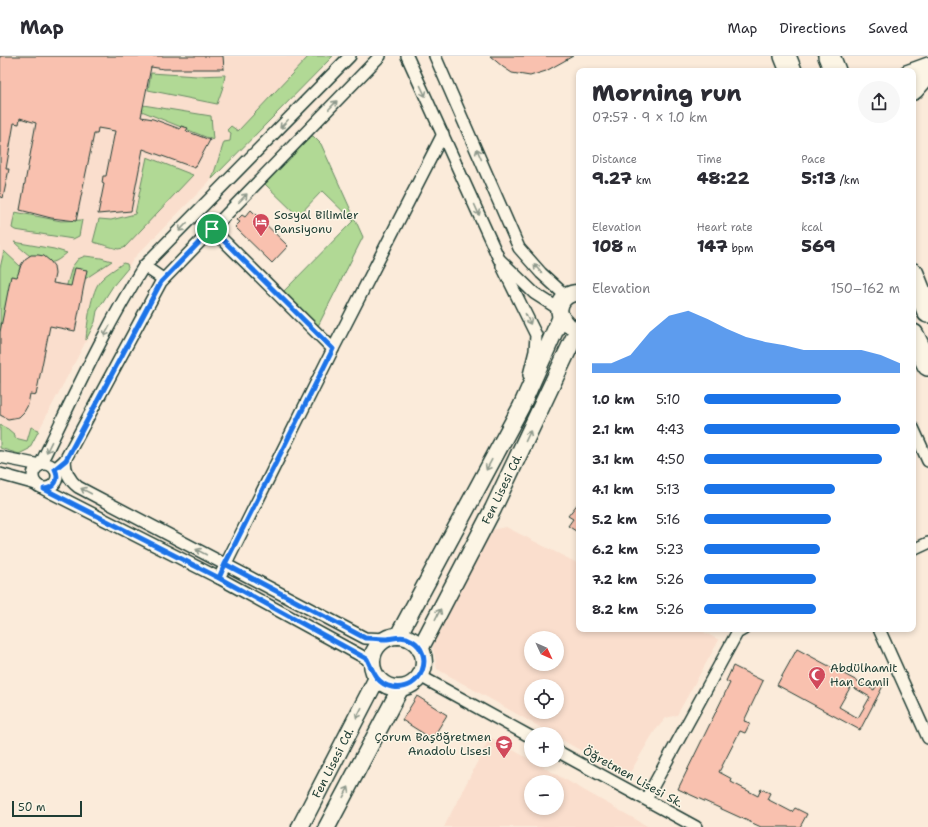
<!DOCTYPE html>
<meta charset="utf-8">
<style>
:root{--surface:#fff;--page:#f7f7f7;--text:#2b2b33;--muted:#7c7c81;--line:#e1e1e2;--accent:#1a73e8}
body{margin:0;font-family:"Shantell Sans",sans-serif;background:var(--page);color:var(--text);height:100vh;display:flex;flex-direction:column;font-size:15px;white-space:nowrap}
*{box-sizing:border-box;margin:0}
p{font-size:13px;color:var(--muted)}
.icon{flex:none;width:22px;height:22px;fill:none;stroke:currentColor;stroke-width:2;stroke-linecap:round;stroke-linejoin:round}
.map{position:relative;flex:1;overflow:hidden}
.details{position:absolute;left:576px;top:12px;width:340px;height:564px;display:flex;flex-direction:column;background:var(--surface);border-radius:8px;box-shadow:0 2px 6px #0003}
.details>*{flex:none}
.needle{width:26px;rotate:134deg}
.buttons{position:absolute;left:524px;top:575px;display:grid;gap:8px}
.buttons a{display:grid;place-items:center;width:40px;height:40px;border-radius:50%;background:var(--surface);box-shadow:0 2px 6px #0003;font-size:20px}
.scale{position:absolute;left:12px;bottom:10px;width:70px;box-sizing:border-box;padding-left:4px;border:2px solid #1f3d34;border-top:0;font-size:11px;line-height:14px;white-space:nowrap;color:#1f3d34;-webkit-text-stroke:3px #fcf5e5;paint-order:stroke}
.pin{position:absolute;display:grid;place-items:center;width:34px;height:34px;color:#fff;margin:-17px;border:2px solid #fff;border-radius:50%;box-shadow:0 1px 4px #0007}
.round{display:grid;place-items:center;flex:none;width:42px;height:42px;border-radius:21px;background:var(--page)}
.head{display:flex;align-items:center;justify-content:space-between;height:68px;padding:0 16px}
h1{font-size:22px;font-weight:800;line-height:30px}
.metrics{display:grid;grid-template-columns:repeat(3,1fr);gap:6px;height:68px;padding:4px 16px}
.metrics div{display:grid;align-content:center}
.metrics b{font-size:17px;font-weight:800}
.metrics small{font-size:11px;font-weight:400}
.metrics p{font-size:11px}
.chart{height:112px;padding:8px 16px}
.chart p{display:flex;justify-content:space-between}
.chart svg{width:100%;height:72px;margin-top:4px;fill:var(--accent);opacity:.7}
ul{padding:0 16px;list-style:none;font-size:13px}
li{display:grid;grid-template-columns:64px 48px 1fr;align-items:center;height:30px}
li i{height:10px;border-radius:5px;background:var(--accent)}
header{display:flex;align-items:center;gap:24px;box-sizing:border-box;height:56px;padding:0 20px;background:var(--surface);border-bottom:1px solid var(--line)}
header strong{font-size:19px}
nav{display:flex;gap:22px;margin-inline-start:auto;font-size:14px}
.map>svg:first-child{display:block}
.built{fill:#fadecd;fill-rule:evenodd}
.green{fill:#b1d995;stroke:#688b64}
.building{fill:#f9c1af;stroke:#1f3d34;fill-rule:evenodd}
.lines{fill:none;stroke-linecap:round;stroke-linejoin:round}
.street-casing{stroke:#1f3d34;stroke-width:14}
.secondary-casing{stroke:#1f3d34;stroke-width:19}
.highway-casing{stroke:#1f3d34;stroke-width:24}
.street{stroke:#fcf5e5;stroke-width:11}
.secondary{stroke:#fcf5e5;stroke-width:16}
.highway{stroke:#fcf5e5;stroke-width:21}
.oneway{stroke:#8e998c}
.route-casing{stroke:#fff;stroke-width:8}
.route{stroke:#1a73e8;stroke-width:5}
.labels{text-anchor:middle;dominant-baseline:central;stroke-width:3;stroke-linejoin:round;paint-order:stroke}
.poi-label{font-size:12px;fill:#1f3d34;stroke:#fcf5e5;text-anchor:start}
.street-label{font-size:12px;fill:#1f3d34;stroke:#fcf5e5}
</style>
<header>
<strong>Map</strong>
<nav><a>Map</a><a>Directions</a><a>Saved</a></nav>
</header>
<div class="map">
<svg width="928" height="771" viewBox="0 0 928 771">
<rect width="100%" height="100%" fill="#fbebda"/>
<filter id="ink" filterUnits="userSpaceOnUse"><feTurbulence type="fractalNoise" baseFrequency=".025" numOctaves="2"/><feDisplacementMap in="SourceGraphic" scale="8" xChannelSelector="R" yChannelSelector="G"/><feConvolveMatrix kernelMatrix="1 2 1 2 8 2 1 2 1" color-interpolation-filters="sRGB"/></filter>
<g filter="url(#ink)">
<g class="built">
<path d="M 0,0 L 333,0 L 135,201 L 124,217 L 113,230 L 97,255 L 94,270 L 29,393 L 19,398 L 0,392 Z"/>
<path d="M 506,471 L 579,508 L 579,573 L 698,573 L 719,584 L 677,659 L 666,662 L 654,676 L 631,715 L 622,718 L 557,681 L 557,678 L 552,678 L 437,613 L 432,588 L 491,474 ZM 531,582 L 557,582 L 557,608 L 531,608 ZM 531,630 L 557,630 L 557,656 L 531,656 Z"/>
<path d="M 490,681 L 649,771 L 444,771 ZM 531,726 L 557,726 L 557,752 L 531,752 Z"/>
</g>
<g class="green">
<path d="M 309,0 L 333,0 L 212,123 L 224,86 L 230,85 L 231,77 L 227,74 L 231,70 L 238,75 Z"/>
<path d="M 151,17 L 197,20 L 225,19 L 223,31 L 217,48 L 148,34 Z"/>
<path d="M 143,49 L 211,60 L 213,84 L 139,54 Z"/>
<path d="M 308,80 L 313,80 L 321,88 L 363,181 L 318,270 L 282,237 L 353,165 L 322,135 L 298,160 L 265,128 Z"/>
<path d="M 147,101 L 193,119 L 124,192 L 118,193 L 93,186 L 99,163 L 111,164 L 135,158 Z"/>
<path d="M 15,156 L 61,165 L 82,164 L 79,180 L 73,183 L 15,174 L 12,172 Z"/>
<path d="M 14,186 L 54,193 L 67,197 C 63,200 60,203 56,205 C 40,212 25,196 14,186 Z"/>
<path d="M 4,195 L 20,210 L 0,327 L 0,212 Z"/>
<path d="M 85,200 L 101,202 L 112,205 L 79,227 L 56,267 L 72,211 L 78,203 Z"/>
<path d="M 123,207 L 127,208 L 128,212 L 113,230 L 97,255 L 95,266 L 86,284 C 87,269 91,234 101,224 C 107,217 116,213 123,207 Z"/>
<path d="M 0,369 L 8,373 L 15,379 L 15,382 L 27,385 L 31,371 L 39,374 L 29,393 L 19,398 L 0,392 Z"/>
</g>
<g class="building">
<path d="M 0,0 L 223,0 L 224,13 L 164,13 L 151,11 L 141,61 L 153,63 L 180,73 L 181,70 L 188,72 L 186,75 L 210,84 L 195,112 L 143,93 L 131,155 L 98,158 L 104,128 L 102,127 L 103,120 L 106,120 L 115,75 L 98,72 L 97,78 L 94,78 L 76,165 L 51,162 L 20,154 L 36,67 L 20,62 L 19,68 L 14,67 L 6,113 L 9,113 L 3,142 L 0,141 Z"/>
<path d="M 490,0 L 573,0 L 546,15 L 530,20 L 512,17 L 503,11 Z"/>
<path d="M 251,154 L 288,190 L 272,207 L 235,171 L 240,166 L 237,164 L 242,159 L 245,161 Z"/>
<path d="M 31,199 L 38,199 L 44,200 L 50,205 L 54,210 L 55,218 L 53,227 L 71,230 L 75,212 L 87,214 L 75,275 L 50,270 L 36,339 L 30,338 L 28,349 L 24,356 L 19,361 L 8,363 L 0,359 L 0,276 L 11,220 L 17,221 L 21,209 L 25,203 Z"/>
<path d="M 579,446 L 579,477 L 568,470 L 573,463 L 568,460 Z"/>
<path d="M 797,593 L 874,634 L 879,625 L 884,628 L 860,674 L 777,629 ZM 851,630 L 870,641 L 858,662 L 839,651 Z"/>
<path d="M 733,610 L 763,625 L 744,665 L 750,667 L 745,677 L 740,675 L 719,716 L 732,723 L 731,726 L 758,740 L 761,733 L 770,737 L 767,743 L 792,756 L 795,752 L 807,758 L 800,771 L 761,771 L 678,733 L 730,627 L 726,625 Z"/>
<path d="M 417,640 L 447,659 L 432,683 L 402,664 Z"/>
</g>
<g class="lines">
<defs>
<g id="street">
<path d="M 407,0 L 499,203 L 534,237 L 559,253"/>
<path d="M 435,0 L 519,192 L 541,217 L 566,240"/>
<path d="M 906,15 L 928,7"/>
<path d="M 212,173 L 333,293"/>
<path d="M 144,210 L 163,223"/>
<path d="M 502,210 L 536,279 L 535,295 L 529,319"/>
<path d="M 913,372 L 928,405"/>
<path d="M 0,401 L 40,409 C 73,342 104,273 144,210 L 350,0"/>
<path d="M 65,404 C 65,416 69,424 78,431 L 365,582 L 387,583"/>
<circle cx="45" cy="420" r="12"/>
<path d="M 55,413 L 65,404 L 161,226 L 380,0"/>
<path d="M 0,418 L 36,428"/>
<path d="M 44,433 L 219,522 L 367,603 L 372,611"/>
<path d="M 913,494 L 928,487"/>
<path d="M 219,522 L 333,293 L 443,78"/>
<path d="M 879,573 L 928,682"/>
<path d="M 420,620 L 531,681"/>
<path d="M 557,695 L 696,771"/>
<path d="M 646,743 L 737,577 L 744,573"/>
</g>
<g id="secondary">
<path d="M 567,268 C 552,256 561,236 579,237"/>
<path d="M 398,580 L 521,351 L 561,261"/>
<circle cx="398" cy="606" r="26"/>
<path d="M 420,593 L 493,453 L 579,271"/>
<path d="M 300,771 L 377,622"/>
<path d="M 327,771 L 400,633"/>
</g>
<g id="highway">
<path d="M 785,0 L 791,15"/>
<path d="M 829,0 L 835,15"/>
<path d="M 913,33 L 928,16"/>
<path d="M 913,218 L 928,256"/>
<path d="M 913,279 L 928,309"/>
</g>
</defs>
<use href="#street" class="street-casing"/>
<use href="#secondary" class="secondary-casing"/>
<use href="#highway" class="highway-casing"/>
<use href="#street" class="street"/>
<use href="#secondary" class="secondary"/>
<use href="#highway" class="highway"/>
</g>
<defs><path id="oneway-shaft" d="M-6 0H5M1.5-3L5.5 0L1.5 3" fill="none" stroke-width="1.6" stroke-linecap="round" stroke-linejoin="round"/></defs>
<g class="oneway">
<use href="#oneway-shaft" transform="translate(423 35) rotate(65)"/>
<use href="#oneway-shaft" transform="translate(333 49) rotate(-46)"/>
<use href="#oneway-shaft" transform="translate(284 68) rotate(134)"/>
<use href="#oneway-shaft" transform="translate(479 98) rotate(-113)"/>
<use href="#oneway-shaft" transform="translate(243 142) rotate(-46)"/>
<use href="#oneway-shaft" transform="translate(477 154) rotate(66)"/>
<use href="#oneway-shaft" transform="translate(183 171) rotate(134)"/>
<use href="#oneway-shaft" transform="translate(538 213) rotate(-132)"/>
<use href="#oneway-shaft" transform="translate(528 263) rotate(64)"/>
<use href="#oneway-shaft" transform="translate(107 275) rotate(118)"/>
<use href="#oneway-shaft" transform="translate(528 380) rotate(-65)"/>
<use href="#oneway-shaft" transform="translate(49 391) rotate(116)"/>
<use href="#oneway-shaft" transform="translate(489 409) rotate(118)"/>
<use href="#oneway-shaft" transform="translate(86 435) rotate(-152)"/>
<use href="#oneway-shaft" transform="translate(201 496) rotate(-152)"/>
<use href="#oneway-shaft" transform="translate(438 558) rotate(-63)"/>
<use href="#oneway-shaft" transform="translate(359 657) rotate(117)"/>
<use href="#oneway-shaft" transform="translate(346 736) rotate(-62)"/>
</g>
</g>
<g class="lines" filter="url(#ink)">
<defs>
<path id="route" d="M 212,173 L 161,226 L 66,404 L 55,413 C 60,423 55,432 44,433 L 219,522 L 225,508 L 365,582 C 372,582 380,583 387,583 C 395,582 403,579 411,584 C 436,598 422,636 392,631 C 387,630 381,627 377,622 C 373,617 370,609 367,603 L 219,522 L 225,508 L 333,293 L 212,173"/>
</defs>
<use href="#route" class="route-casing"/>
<use href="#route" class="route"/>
</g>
<defs>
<symbol id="hotel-pin" viewBox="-11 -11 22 30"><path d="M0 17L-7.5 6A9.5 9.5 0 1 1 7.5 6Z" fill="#d1495b" stroke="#fcf5e5"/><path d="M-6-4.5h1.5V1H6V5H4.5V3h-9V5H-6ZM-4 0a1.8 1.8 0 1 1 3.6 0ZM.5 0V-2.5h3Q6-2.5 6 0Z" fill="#fff"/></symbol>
<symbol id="mosque-pin" viewBox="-11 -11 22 30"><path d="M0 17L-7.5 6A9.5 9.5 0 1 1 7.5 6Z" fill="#d1495b" stroke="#fcf5e5"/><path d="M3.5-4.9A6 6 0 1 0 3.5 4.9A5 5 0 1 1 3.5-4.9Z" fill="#fff"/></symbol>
<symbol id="school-pin" viewBox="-11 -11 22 30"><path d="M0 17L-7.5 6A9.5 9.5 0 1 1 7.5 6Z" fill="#d1495b" stroke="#fcf5e5"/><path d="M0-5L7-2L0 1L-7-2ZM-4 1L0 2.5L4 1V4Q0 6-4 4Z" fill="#fff"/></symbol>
</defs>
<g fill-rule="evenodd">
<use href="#hotel-pin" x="251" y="156" width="20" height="27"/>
<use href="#mosque-pin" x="807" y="609" width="20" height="27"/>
<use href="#school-pin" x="494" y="678" width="20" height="27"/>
</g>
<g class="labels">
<g class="poi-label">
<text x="274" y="159">Sosyal Bilimler<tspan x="274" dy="14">Pansiyonu</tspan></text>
<text x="830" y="612">Abdülhamit<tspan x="830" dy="14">Han Camii</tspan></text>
<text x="491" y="681" text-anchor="end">Çorum Başöğretmen<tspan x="491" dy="14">Anadolu Lisesi</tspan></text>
</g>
<g class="street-label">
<text transform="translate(502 433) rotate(-64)">Fen Lisesi Cd.</text>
<text transform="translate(333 707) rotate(-63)">Fen Lisesi Cd.</text>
<text transform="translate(633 721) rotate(29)">Öğretmen Lisesi Sk.</text>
</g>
</g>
</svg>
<div class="buttons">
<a><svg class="needle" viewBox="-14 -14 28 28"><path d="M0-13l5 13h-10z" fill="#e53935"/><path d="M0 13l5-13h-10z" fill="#7c7c81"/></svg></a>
<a><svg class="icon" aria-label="locate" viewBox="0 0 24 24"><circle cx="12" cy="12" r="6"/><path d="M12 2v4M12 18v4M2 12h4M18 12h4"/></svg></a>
<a>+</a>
<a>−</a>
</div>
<div class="scale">50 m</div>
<div class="pin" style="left:212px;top:173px;background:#1e9e55"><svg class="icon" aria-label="arrive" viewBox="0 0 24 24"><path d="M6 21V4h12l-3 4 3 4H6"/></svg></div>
<section class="details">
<div class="head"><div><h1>Morning run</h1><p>07:57 · 9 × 1.0 km</p></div><a class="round"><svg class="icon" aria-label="share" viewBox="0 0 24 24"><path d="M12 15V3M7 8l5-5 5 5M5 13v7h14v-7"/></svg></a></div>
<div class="metrics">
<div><p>Distance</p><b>9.27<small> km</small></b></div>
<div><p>Time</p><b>48:22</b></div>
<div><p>Pace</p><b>5:13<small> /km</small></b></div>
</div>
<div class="metrics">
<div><p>Elevation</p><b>108<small> m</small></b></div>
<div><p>Heart rate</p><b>147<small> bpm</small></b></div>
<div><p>kcal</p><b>569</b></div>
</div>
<div class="chart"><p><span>Elevation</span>150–162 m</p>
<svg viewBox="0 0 160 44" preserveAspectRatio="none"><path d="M0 44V38L10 38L20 33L30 19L40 9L50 6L60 11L70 17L80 22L90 25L100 27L110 30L120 30L130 30L140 30L150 33L160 38V44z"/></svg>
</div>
<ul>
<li><b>1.0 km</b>5:10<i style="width:70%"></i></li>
<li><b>2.1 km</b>4:43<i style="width:100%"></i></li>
<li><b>3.1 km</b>4:50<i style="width:91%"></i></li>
<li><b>4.1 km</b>5:13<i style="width:67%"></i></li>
<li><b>5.2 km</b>5:16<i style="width:65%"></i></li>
<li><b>6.2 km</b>5:23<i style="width:59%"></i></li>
<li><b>7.2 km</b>5:26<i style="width:57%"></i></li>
<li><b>8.2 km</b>5:26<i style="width:57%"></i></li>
</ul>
</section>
</div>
